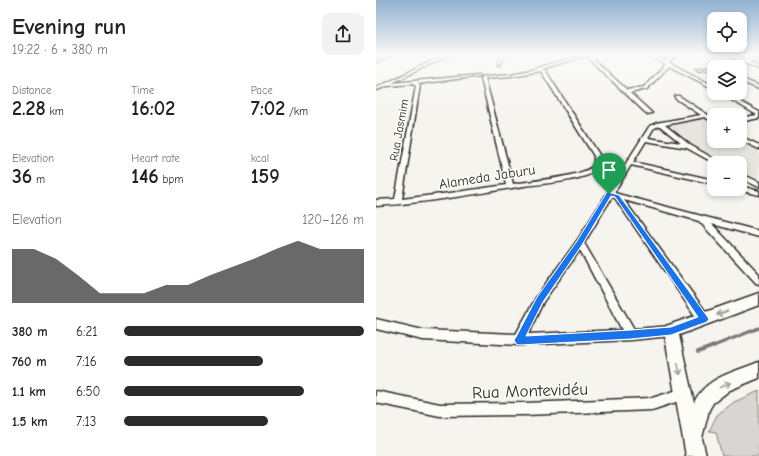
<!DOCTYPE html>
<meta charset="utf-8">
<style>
:root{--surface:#fff;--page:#f2f2f2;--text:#222;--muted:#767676;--accent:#2b2b2b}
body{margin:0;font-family:"Comic Neue",sans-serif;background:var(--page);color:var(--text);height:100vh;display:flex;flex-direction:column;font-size:15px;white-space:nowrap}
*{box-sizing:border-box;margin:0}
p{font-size:13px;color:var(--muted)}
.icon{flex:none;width:22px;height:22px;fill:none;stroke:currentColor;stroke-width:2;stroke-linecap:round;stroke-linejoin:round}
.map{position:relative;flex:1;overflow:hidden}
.drawer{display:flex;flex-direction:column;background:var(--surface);width:376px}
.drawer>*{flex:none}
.fabs{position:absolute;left:331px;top:12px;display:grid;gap:8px}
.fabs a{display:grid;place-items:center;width:40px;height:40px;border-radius:8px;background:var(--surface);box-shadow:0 2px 6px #0003;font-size:20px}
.pin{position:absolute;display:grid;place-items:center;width:34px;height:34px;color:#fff;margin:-41px -17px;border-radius:50% 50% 50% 0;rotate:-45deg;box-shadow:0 0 4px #0007}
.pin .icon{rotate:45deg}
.round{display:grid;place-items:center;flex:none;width:42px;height:42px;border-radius:8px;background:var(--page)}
.headline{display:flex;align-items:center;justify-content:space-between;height:68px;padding:0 12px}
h1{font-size:22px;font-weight:600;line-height:30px}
.metrics{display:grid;grid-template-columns:repeat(3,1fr);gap:6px;height:68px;padding:4px 12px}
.metrics div{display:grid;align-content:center}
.metrics b{font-size:20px;font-weight:600}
.metrics small{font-size:11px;font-weight:400}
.metrics p{font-size:11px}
.chart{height:112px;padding:8px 12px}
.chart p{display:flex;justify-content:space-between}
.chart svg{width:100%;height:72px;margin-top:4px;fill:var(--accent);opacity:.7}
ul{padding:0 12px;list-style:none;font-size:13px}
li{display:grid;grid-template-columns:64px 48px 1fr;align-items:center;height:30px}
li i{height:10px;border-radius:5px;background:var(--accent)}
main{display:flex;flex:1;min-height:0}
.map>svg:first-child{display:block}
.built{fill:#e6e5e0}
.green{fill:#d7d6d2;stroke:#81807e}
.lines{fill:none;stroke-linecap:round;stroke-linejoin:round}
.stream-far1{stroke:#797877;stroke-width:3}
.stream{stroke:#797877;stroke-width:4}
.street-casing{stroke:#2b2b2b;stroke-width:3}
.secondary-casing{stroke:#2b2b2b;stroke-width:3}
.street{fill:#fdfcf7;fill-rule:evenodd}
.secondary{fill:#fdfcf7;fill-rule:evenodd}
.oneway{stroke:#9e9e9b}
.route{fill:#1a73e8;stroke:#fff;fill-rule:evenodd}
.labels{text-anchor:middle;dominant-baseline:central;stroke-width:3;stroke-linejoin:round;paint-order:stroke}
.far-street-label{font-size:12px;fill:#2b2b2b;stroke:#fdfcf7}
.street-label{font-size:14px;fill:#2b2b2b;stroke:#fdfcf7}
.near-street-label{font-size:17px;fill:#2b2b2b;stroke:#fdfcf7}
</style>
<main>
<section class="drawer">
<div class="headline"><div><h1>Evening run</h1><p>19:22 · 6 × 380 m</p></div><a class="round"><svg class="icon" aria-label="share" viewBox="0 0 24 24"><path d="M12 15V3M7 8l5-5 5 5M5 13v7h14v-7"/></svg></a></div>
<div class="metrics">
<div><p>Distance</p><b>2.28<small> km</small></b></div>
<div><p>Time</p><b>16:02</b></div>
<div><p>Pace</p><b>7:02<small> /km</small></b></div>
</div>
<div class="metrics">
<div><p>Elevation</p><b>36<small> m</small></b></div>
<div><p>Heart rate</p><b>146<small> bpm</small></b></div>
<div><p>kcal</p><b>159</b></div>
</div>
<div class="chart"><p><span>Elevation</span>120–126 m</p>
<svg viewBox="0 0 160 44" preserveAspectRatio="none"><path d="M0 44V11L10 11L20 17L30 27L40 38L50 38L60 38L70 33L80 33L90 27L100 22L110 17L120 11L130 6L140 11L150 11L160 11V44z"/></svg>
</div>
<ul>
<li><b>380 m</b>6:21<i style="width:100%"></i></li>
<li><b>760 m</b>7:16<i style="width:58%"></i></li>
<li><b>1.1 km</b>6:50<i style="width:75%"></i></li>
<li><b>1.5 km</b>7:13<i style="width:60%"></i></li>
</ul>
</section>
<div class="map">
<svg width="383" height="456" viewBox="0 0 383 456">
<rect width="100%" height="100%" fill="#f5f4ef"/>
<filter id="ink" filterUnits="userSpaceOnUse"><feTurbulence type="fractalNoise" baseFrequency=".025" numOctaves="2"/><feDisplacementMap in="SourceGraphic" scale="8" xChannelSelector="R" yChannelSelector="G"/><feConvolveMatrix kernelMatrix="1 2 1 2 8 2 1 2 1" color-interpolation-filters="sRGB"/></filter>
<g filter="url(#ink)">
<path class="built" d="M 328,118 L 338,124 L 338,141 L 364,140 L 383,149 L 383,179 L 364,170 L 364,163 L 351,163 L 321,148 L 294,126 L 294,124 Z"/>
<path class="green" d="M 383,391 L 383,456 L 346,456 L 340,432 L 333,431 L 341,415 L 358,402 Z"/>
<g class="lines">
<path class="stream-far1" d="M 335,347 L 383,328"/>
<path class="stream" d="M 322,352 L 338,346"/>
<defs>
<g id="street">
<path d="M 11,55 L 16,55 L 0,62 L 0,60 Z"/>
<path d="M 68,55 L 73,55 L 16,83 L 103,75 L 105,76 L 41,84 L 44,85 L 26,199 L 74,193 L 130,185 L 105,78 L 109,76 L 135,74 L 160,69 L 161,68 L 206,55 L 209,56 L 166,69 L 169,70 L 224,156 C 225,161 226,166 221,170 C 208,181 165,184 148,186 C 99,194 50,203 0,206 L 0,200 L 19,199 L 40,86 L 37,84 L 11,86 L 1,90 L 0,88 ZM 165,71 L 218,156 L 218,165 C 209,177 154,181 137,184 L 109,78 L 135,76 Z"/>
<path d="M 125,55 L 129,55 L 124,65 L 122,65 Z"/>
<path d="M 271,55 L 276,55 L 289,61 L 297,55 L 301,55 L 292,62 L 338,86 L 338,89 L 293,66 L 271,89 L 254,93 L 276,113 L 271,114 L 211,57 L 214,56 L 251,90 L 268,87 L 290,64 Z"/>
<path d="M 352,55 L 357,55 L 369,60 L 383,58 L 383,60 L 372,62 L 383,67 L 383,69 L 368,63 L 322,70 L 320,69 L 364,61 Z"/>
<path d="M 364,78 L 383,86 L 383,89 L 364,81 Z"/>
<path d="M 344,93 L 349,93 L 383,112 L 383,118 L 364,122 L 364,118 L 381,115 Z"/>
<path d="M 299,96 L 303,96 L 338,119 L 338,123 L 329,117 L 289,125 L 314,145 L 345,163 L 338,163 L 311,148 L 270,141 L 257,162 L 338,180 L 338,184 L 255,165 L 238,193 L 383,231 L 383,237 L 336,224 L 383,274 L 383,284 L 380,283 L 323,221 L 248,200 L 332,315 L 333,319 L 332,323 L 328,324 L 324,323 L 239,198 L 236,197 L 208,243 L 258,329 L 295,326 L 299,327 L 300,331 L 299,335 L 295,336 L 255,340 L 143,345 L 47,340 L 0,329 L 0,319 L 47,330 L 140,334 L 161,296 L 201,241 L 273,127 L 280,123 L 325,115 L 299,98 ZM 282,126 L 284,126 L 305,143 L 272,138 L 277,129 ZM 204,250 L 246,330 L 152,334 L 167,302 Z"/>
<path d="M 364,136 L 383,145 L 383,149 L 364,140 Z"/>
<path d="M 364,173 L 383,182 L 383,187 L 364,178 Z"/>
<path d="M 364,186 L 383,191 L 383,195 L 362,190 L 364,189 Z"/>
<path d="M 308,388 L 312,390 L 314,394 L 312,398 L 276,410 L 149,415 L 64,416 L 0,403 L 0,391 L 64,404 L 149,403 L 276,398 Z"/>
</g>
<path id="secondary" d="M 383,293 L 383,305 L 303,335 L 318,403 C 329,377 359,372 383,362 L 383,378 L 354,390 L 337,403 L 333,410 L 326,438 L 330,456 L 310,456 L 288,331 L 290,326 Z"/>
</defs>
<use href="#street" class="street-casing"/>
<use href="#secondary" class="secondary-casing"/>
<use href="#street" class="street"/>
<use href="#secondary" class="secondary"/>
</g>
<defs><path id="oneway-shaft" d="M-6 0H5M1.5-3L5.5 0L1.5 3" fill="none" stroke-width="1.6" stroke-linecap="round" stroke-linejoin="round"/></defs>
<g class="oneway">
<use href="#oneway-shaft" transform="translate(346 313) rotate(160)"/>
<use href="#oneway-shaft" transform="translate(303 369) rotate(78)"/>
<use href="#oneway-shaft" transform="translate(349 385) rotate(-24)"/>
</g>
</g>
<linearGradient id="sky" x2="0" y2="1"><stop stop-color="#90b1cf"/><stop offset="0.46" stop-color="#fafaf8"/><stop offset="1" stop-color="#fafaf8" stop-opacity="0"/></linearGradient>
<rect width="383" height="119" fill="url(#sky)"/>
<path class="route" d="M 231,192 L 243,195 L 331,316 L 333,319 L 331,322 L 295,335 L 255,339 L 143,345 L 140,344 L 138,340 L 140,337 L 161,297 L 201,241 ZM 235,196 L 239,197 L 322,317 L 295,327 L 255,330 L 150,336 L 167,302 L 206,245 Z"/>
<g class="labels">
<g class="far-street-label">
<text transform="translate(23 130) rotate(-80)">Rua Jasmim</text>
</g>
<g class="street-label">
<text transform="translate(111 177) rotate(-9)">Alameda Jaburu</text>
</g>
<g class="near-street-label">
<text transform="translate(154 391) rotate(-2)">Rua Montevidéu</text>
</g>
</g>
</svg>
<div class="fabs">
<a><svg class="icon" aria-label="locate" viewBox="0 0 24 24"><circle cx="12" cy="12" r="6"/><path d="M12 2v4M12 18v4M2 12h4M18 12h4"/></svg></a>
<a><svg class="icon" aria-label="layers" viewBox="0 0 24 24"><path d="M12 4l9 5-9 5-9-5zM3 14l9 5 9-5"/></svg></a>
<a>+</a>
<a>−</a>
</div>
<div class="pin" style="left:233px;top:194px;background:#1e9e55"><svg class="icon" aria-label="arrive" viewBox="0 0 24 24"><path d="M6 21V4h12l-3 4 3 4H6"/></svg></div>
</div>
</main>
